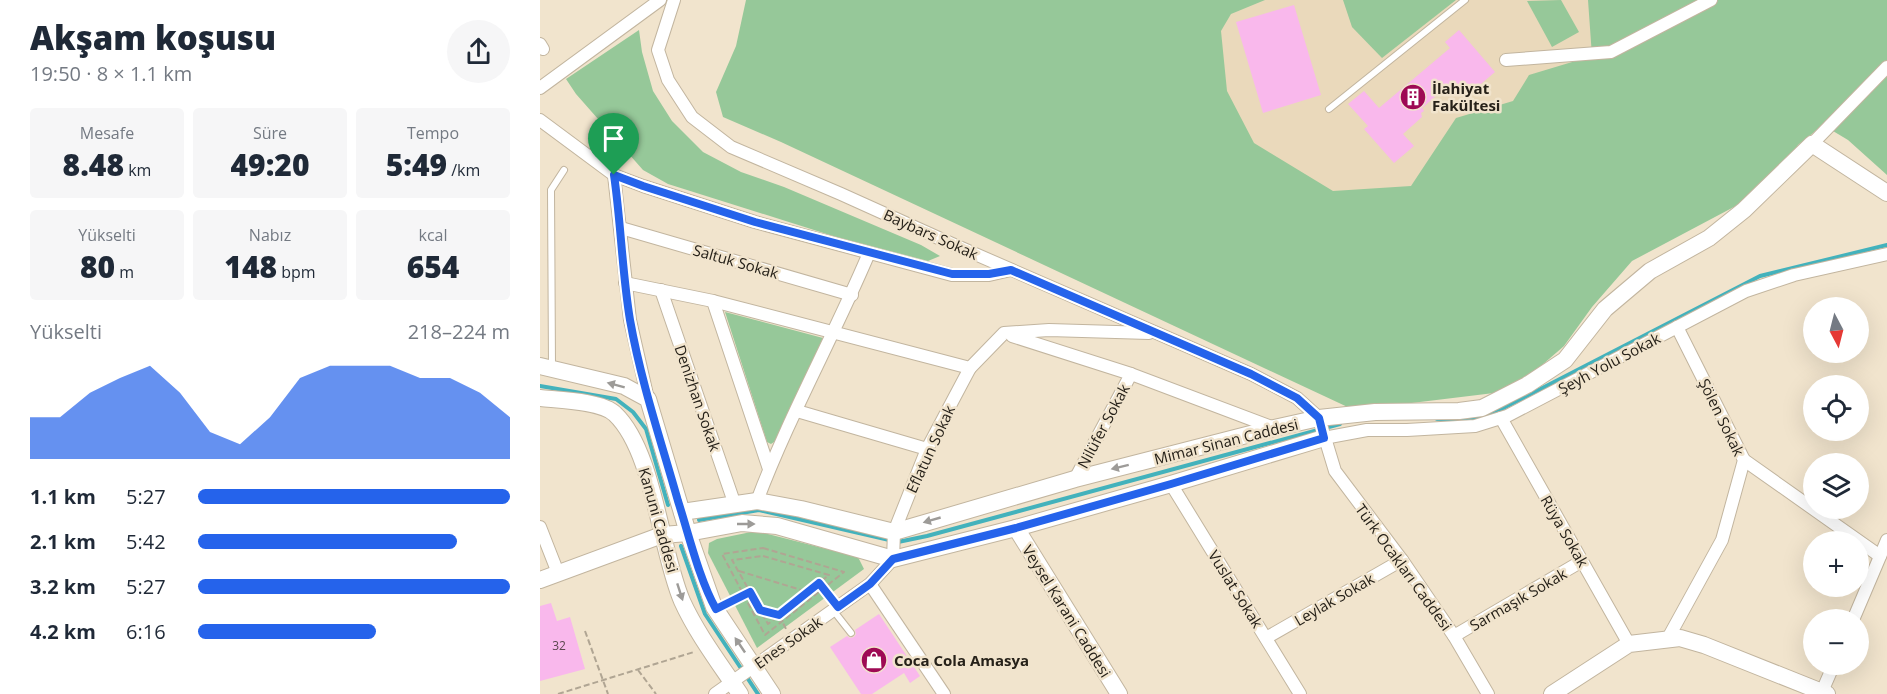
<!DOCTYPE html>
<html lang="tr">
<meta charset="utf-8">
<style>
:root{--surface:#fff;--page:#f6f6f7;--text:#1f2937;--muted:#747a83;--accent:#2563eb}
body{margin:0;font-family:"Open Sans",sans-serif;background:var(--page);color:var(--text);height:100vh;display:flex;flex-direction:column;font-size:22px;white-space:nowrap}
*{box-sizing:border-box;margin:0}
p{font-size:20px;color:var(--muted)}
.icon{flex:none;width:33px;height:33px;fill:none;stroke:currentColor;stroke-width:2;stroke-linecap:round;stroke-linejoin:round}
.map{position:relative;flex:1;overflow:hidden}
.side{display:flex;flex-direction:column;background:var(--surface);width:540px}
.side>*{flex:none}
.needle{width:39px;rotate:173deg}
.fabs{position:absolute;left:1263px;top:297px;display:grid;gap:12px}
.fabs a{display:grid;place-items:center;width:66px;height:66px;border-radius:50%;background:var(--surface);box-shadow:0 6px 24px #0002;font-size:30px}
.pin{position:absolute;display:grid;place-items:center;width:51px;height:51px;color:#fff;margin:-62px -26px;border-radius:50% 50% 50% 0;rotate:-45deg;box-shadow:0 0 6px #0007}
.pin .icon{rotate:45deg}
.round{display:grid;place-items:center;flex:none;width:63px;height:63px;border-radius:32px;background:var(--page)}
.overview{display:flex;align-items:center;justify-content:space-between;height:102px;padding:0 30px}
h1{font-size:33px;font-weight:800;line-height:45px}
.figures{display:grid;grid-template-columns:repeat(3,1fr);gap:9px;height:102px;padding:6px 30px}
.figures div{display:grid;align-content:center;border-radius:6px;background:var(--page);text-align:center}
.figures b{font-size:30px;font-weight:800}
.figures small{font-size:16px;font-weight:400}
.figures p{font-size:16px}
.chart{height:168px;padding:12px 30px}
.chart p{display:flex;justify-content:space-between}
.chart svg{width:100%;height:108px;margin-top:6px;fill:var(--accent);opacity:.7}
ul{padding:0 30px;list-style:none;font-size:20px}
li{display:grid;grid-template-columns:96px 72px 1fr;align-items:center;height:45px}
li i{height:15px;border-radius:8px;background:var(--accent)}
main{display:flex;flex:1;min-height:0}
.map>svg:first-child{display:block}
.built{fill:#ead9bb}
.green{fill:#96c899}
.lines{fill:none;stroke-linecap:round;stroke-linejoin:round}
.stream{stroke:#43b2bc;stroke-width:4}
.building{fill:#f9b8ec}
.lane-casing{stroke:#c2b59f;stroke-width:8}
.street-casing{stroke:#c2b59f;stroke-width:14}
.secondary-casing{stroke:#c2b59f;stroke-width:18}
.path{stroke:#b0a593;stroke-width:2;stroke-dasharray:6 3;stroke-linecap:butt}
.lane{stroke:#fff;stroke-width:6}
.street{stroke:#fff;stroke-width:12}
.secondary{stroke:#fff;stroke-width:16}
.oneway{fill:#9d9b98}
.route-casing{stroke:#fff;stroke-width:12}
.route{stroke:#2563eb;stroke-width:8}
.labels{text-anchor:middle;dominant-baseline:central;stroke-width:5;stroke-linejoin:round;paint-order:stroke}
.number-label{font-size:12px;fill:#5b474e}
.poi-label{font-size:15px;font-weight:bold;fill:#262119;stroke:#f1e4cd;text-anchor:start}
.street-label{font-size:15px;fill:#262119;stroke:#f1e4cd}
</style>
<main>
<section class="side">
<div class="overview"><div><h1>Akşam koşusu</h1><p>19:50 · 8 × 1.1 km</p></div><a class="round"><svg class="icon" aria-label="share" viewBox="0 0 24 24"><path d="M12 15V3M7 8l5-5 5 5M5 13v7h14v-7"/></svg></a></div>
<div class="figures">
<div><p>Mesafe</p><b>8.48<small> km</small></b></div>
<div><p>Süre</p><b>49:20</b></div>
<div><p>Tempo</p><b>5:49<small> /km</small></b></div>
</div>
<div class="figures">
<div><p>Yükselti</p><b>80<small> m</small></b></div>
<div><p>Nabız</p><b>148<small> bpm</small></b></div>
<div><p>kcal</p><b>654</b></div>
</div>
<div class="chart"><p><span>Yükselti</span>218–224 m</p>
<svg viewBox="0 0 160 44" preserveAspectRatio="none"><path d="M0 44V27L10 27L20 17L30 11L40 6L50 17L60 33L70 38L80 27L90 11L100 6L110 6L120 6L130 11L140 11L150 17L160 27V44z"/></svg>
</div>
<ul>
<li><b>1.1 km</b>5:27<i style="width:100%"></i></li>
<li><b>2.1 km</b>5:42<i style="width:83%"></i></li>
<li><b>3.2 km</b>5:27<i style="width:100%"></i></li>
<li><b>4.2 km</b>6:16<i style="width:57%"></i></li>
</ul>
</section>
<div class="map">
<svg width="1347" height="694" viewBox="0 0 1347 694">
<rect width="100%" height="100%" fill="#f1e4cd"/>
<path class="built" d="M 575,0 L 1118,0 L 995,189 L 731,270 Z"/>
<g class="green">
<path d="M 206,0 L 725,0 L 691,14 L 681,31 L 687,91 L 714,143 L 793,191 L 871,186 L 916,118 L 973,101 L 989,75 L 1052,56 L 1048,0 L 1347,0 L 1347,175 L 1308,140 L 1283,125 L 1258,145 L 1241,182 L 1092,261 L 1052,307 L 1024,346 L 994,372 L 954,393 L 814,410 L 241,142 L 183,117 L 176,92 L 196,46 Z"/>
<path d="M 803,0 L 916,0 L 842,58 L 812,27 Z"/>
<path d="M 1021,0 L 1039,32 L 1012,47 L 987,1 Z"/>
<path d="M 99,30 L 102,52 L 113,91 L 132,121 L 163,152 L 201,172 L 244,187 L 381,245 L 400,256 L 388,261 L 293,236 L 128,184 L 103,170 L 36,94 L 26,79 Z"/>
<path d="M 185,312 L 283,338 L 237,440 L 231,444 L 227,442 Z"/>
<path d="M 211,532 L 220,532 L 318,557 L 324,569 L 217,648 L 168,553 L 169,543 L 177,539 Z"/>
</g>
<g class="lines">
<g class="stream">
<path d="M 0,386 L 76,399 L 93,412 L 106,429 L 128,505"/>
<path d="M 897,419 L 924,420 L 952,414 L 1220,276 L 1347,245"/>
<path d="M 159,520 L 219,510 L 358,542 L 387,536 L 800,424"/>
<path d="M 141,546 L 165,614 L 218,694"/>
</g>
</g>
<g class="building">
<path d="M 754,5 L 781,95 L 723,113 L 696,22 Z"/>
<path d="M 919,30 L 955,72 L 928,95 L 917,83 L 905,92 L 903,90 L 882,108 L 884,111 L 881,113 L 882,117 L 863,134 L 874,146 L 854,163 L 824,129 L 828,126 L 808,104 L 824,91 L 839,108 L 910,48 L 905,42 Z"/>
<path d="M 11,603 L 17,621 L 30,617 L 45,669 L 0,681 L 0,606 Z"/>
<path d="M 339,614 L 380,676 L 370,683 L 364,673 L 332,694 L 321,694 L 290,647 L 307,636 L 310,638 L 314,637 L 316,634 L 315,630 Z"/>
</g>
<g class="lines">
<defs>
<g id="lane">
<path d="M 789,109 L 925,0"/>
<path d="M 12,366 L 11,190 L 24,170"/>
<path d="M 293,610 L 311,633"/>
</g>
<g id="street">
<path d="M 134,0 L 118,50 L 128,80 L 152,117 L 191,147 L 301,194 L 403,240 L 711,374 L 757,398 L 779,418 L 795,471 L 862,560 L 914,636 L 948,694"/>
<path d="M 0,44 L 3,49"/>
<path d="M 966,60 L 1071,52 L 1171,0"/>
<path d="M 0,88 L 120,0"/>
<path d="M 0,120 L 74,175 L 90,320 L 108,399"/>
<path d="M 1272,144 L 1347,67"/>
<path d="M 74,175 L 103,186 L 215,222 L 412,275 L 449,275 L 471,270"/>
<path d="M 81,228 L 312,295"/>
<path d="M 85,283 L 173,301 L 430,368 L 464,333 L 509,330 L 609,333"/>
<path d="M 121,290 L 195,505"/>
<path d="M 173,301 L 229,469"/>
<path d="M 472,336 L 591,374 L 734,428"/>
<path d="M 257,411 L 387,449"/>
<path d="M 961,418 L 1089,644"/>
<path d="M 784,438 L 827,430 L 867,430 L 935,426 L 967,416 L 1206,291 L 1254,275 L 1347,254"/>
<path d="M 1204,460 L 1340,556"/>
<path d="M 535,479 L 591,374"/>
<path d="M 631,484 L 760,694"/>
<path d="M 217,501 C 249,416 294,336 329,253"/>
<path d="M 0,527 L 18,573"/>
<path d="M 330,584 L 404,694"/>
<path d="M 1313,620 L 1347,540"/>
<path d="M 914,636 L 1042,561"/>
<path d="M 726,638 L 862,560"/>
<path d="M 1127,640 L 1182,540 L 1204,460 L 1137,327"/>
<path d="M 175,694 L 330,584 L 353,559 L 354,532 L 387,449 L 430,368"/>
<path d="M 1281,694 L 1294,664"/>
</g>
<g id="secondary">
<path d="M 0,366 L 84,386 L 108,399 L 148,533 L 174,607 L 232,694"/>
<path d="M 0,398 C 18,400 62,401 75,414 C 114,451 120,550 142,601 C 157,634 180,664 200,694"/>
<path d="M 142,512 L 217,501 L 261,509 L 354,532 L 535,479 L 734,428 L 779,418 L 835,412 L 919,411 L 942,408 L 987,385 L 1025,360 L 1065,309 L 1110,271 L 1169,238 L 1204,210 L 1272,144 L 1347,193"/>
<path d="M 476,528 L 579,694"/>
<path d="M 0,580 L 122,535 L 148,533 L 202,523 L 237,526 L 353,559 L 476,528 L 631,484 L 784,438"/>
<path d="M 1012,694 L 1089,644 L 1140,638 L 1164,645 L 1287,694"/>
</g>
</defs>
<use href="#lane" class="lane-casing"/>
<use href="#street" class="street-casing"/>
<use href="#secondary" class="secondary-casing"/>
<g class="path">
<path d="M 223,548 L 304,572 L 225,635 L 182,554 Z"/>
<path d="M 223,556 L 289,575 L 228,624 L 192,560 Z"/>
<path d="M 199,571 L 268,592"/>
<path d="M 279,583 L 290,598"/>
<path d="M 189,603 L 210,592"/>
<path d="M 222,611 L 239,615 L 246,629"/>
<path d="M 45,631 L 68,694"/>
<path d="M 98,670 L 116,694"/>
<path d="M 18,694 L 154,652"/>
</g>
<use href="#lane" class="lane"/>
<use href="#street" class="street"/>
<use href="#secondary" class="secondary"/>
</g>
<defs><path id="oneway-solid" d="M-6-.8H1V-3.2L6.5 0L1 3.2V.8H-6Z" transform="scale(1.5)"/></defs>
<g class="oneway">
<use href="#oneway-solid" transform="translate(76 385) rotate(-165)"/>
<use href="#oneway-solid" transform="translate(580 467) rotate(166)"/>
<use href="#oneway-solid" transform="translate(392 520) rotate(164)"/>
<use href="#oneway-solid" transform="translate(206 524)"/>
<use href="#oneway-solid" transform="translate(140 592) rotate(72)"/>
<use href="#oneway-solid" transform="translate(200 645) rotate(-124)"/>
</g>
<g class="lines">
<defs>
<path id="route" d="M 74,175 L 103,186 L 215,222 L 412,274 L 449,274 L 471,270 L 711,374 L 757,398 L 779,418 L 784,438 L 631,484 L 476,528 L 353,559 L 330,584 L 298,607 L 279,583 L 239,615 L 220,610 L 210,592 L 176,609 C 159,579 149,535 138,501 C 121,441 101,382 90,320 C 82,272 81,223 74,175 Z"/>
</defs>
<use href="#route" class="route-casing"/>
<use href="#route" class="route"/>
</g>
<defs>
<symbol id="building-disc" viewBox="-11 -11 22 22"><circle r="9.5" fill="#9e0a54" stroke="#f1e4cd"/><path d="M-4-6H4V6H1V3H-1V6H-4ZM-2.5-4.3h1.7v1.8h-1.7ZM.8-4.3h1.7v1.8H.8ZM-2.5-1h1.7V.8h-1.7ZM.8-1h1.7V.8H.8Z" fill="#fff"/></symbol>
<symbol id="shop-disc" viewBox="-11 -11 22 22"><circle r="9.5" fill="#9e0a54" stroke="#f1e4cd"/><path d="M-5-2.5h2.3a2.7 3.5 0 0 1 5.4 0H5L5.5 6h-11ZM-1.5-2.5h3a1.5 2.3 0 0 0-3 0Z" fill="#fff"/></symbol>
</defs>
<g fill-rule="evenodd">
<use href="#building-disc" x="858" y="82" width="30" height="30"/>
<use href="#shop-disc" x="319" y="645" width="30" height="30"/>
</g>
<g class="labels">
<g class="number-label">
<text x="19" y="645">32</text>
</g>
<g class="poi-label">
<text x="892" y="88">İlahiyat<tspan x="892" dy="17">Fakültesi</tspan></text>
<text x="354" y="660">Coca Cola Amasya</text>
</g>
<g class="street-label">
<text transform="translate(391 234) rotate(24)">Baybars Sokak</text>
<text transform="translate(196 261) rotate(16)">Saltuk Sokak</text>
<text transform="translate(1069 363) rotate(-28)">Şeyh Yolu Sokak</text>
<text transform="translate(158 398) rotate(71)">Denizhan Sokak</text>
<text transform="translate(1182 417) rotate(64)">Şölen Sokak</text>
<text transform="translate(563 426) rotate(-62)">Nilüfer Sokak</text>
<text transform="translate(686 441) rotate(-14)">Mimar Sinan Caddesi</text>
<text transform="translate(390 449) rotate(-65)">Eflatun Sokak</text>
<text transform="translate(119 520) rotate(74)">Kanuni Caddesi</text>
<text transform="translate(1025 531) rotate(60)">Rüya Sokak</text>
<text transform="translate(864 567) rotate(54)">Türk Ocakları Caddesi</text>
<text transform="translate(696 589) rotate(58)">Vuslat Sokak</text>
<text transform="translate(794 599) rotate(-30)">Leylak Sokak</text>
<text transform="translate(978 599) rotate(-30)">Sarmaşık Sokak</text>
<text transform="translate(527 611) rotate(58)">Veysel Karani Caddesi</text>
<text transform="translate(248 642) rotate(-35)">Enes Sokak</text>
</g>
</g>
</svg>
<div class="fabs">
<a><svg class="needle" viewBox="-14 -14 28 28"><path d="M0-13l5 13h-10z" fill="#e53935"/><path d="M0 13l5-13h-10z" fill="#747a83"/></svg></a>
<a><svg class="icon" aria-label="locate" viewBox="0 0 24 24"><circle cx="12" cy="12" r="6"/><path d="M12 2v4M12 18v4M2 12h4M18 12h4"/></svg></a>
<a><svg class="icon" aria-label="layers" viewBox="0 0 24 24"><path d="M12 4l9 5-9 5-9-5zM3 14l9 5 9-5"/></svg></a>
<a>+</a>
<a>−</a>
</div>
<div class="pin" style="left:74px;top:175px;background:#1e9e55"><svg class="icon" aria-label="arrive" viewBox="0 0 24 24"><path d="M6 21V4h12l-3 4 3 4H6"/></svg></div>
</div>
</main>
